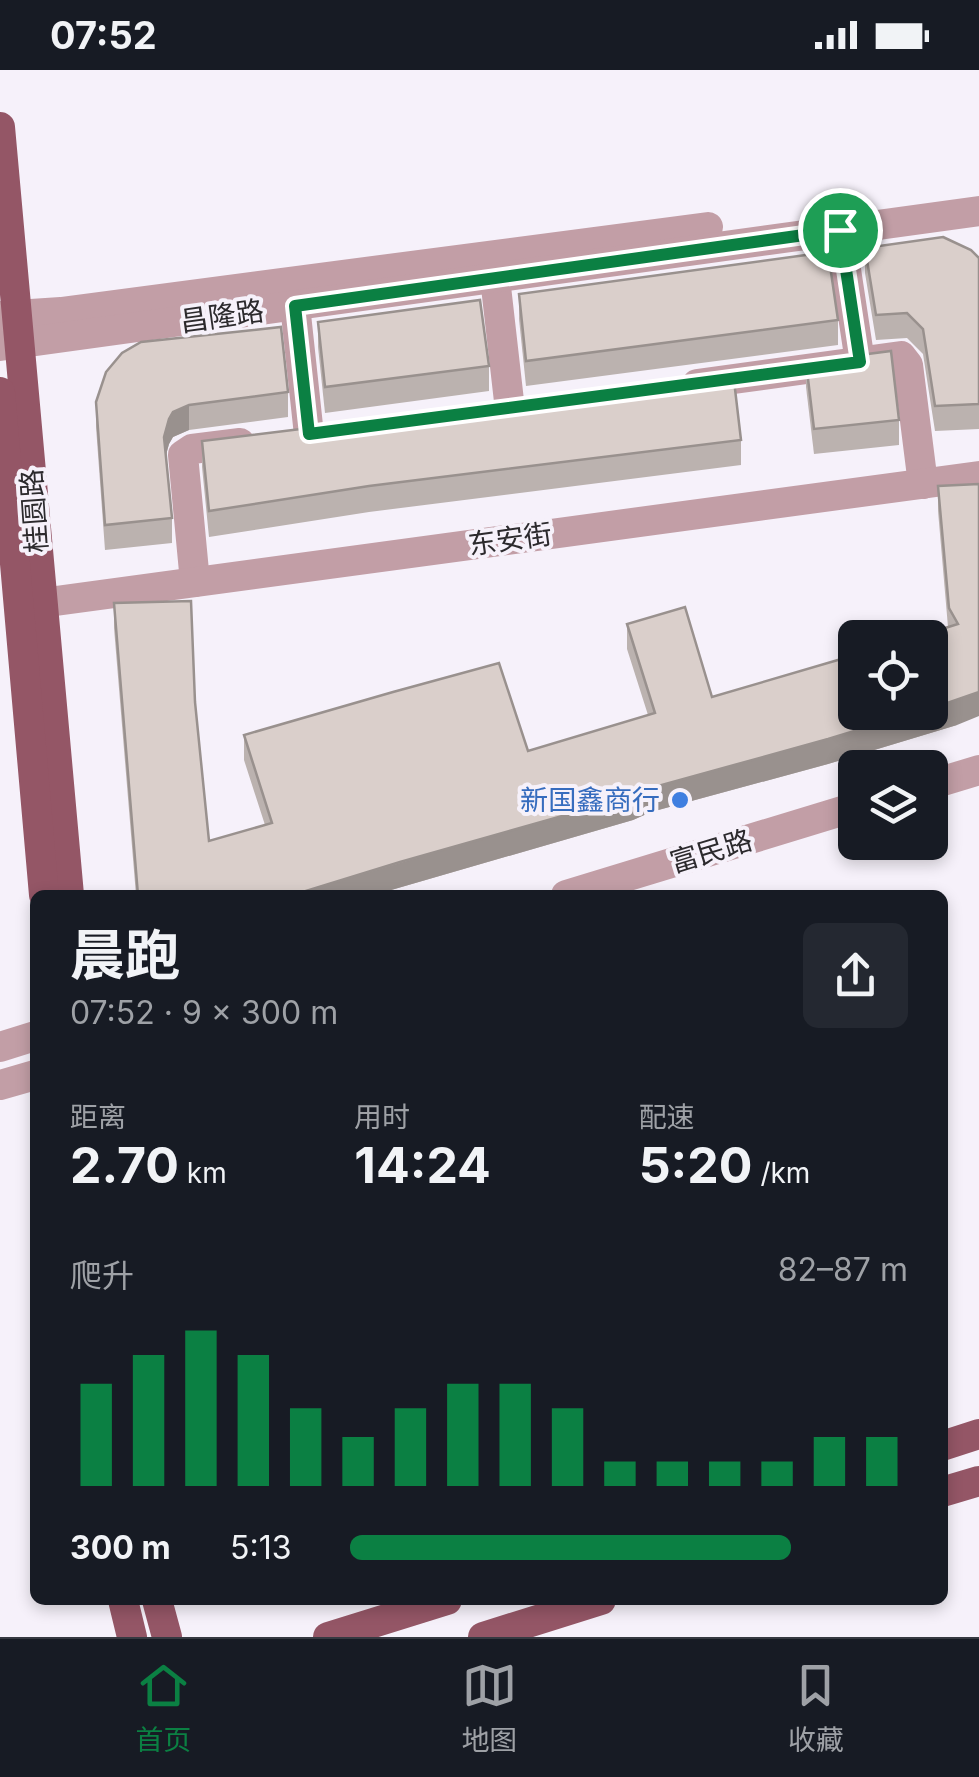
<!DOCTYPE html>
<html lang="zh">
<meta charset="utf-8">
<style>
:root{--surface:#171b24;--page:#242831;--text:#f1f3f6;--muted:#9ea1a6;--line:#363941;--accent:#0b8043}
body{margin:0;font-family:Inter,"Noto Sans SC",sans-serif;background:var(--page);color:var(--text);height:100vh;display:flex;flex-direction:column;font-size:38px;white-space:nowrap}
*{box-sizing:border-box;margin:0}
p{font-size:32px;color:var(--muted)}
.icon{flex:none;width:55px;height:55px;fill:none;stroke:currentColor;stroke-width:2;stroke-linecap:round;stroke-linejoin:round}
.map{position:relative;flex:1;overflow:hidden}
.drawer{position:absolute;left:30px;top:820px;width:918px;height:715px;display:flex;flex-direction:column;background:var(--surface);border-radius:15px;box-shadow:0 5px 15px #0003}
.drawer>*{flex:none}
.buttons{position:absolute;left:838px;top:550px;display:grid;gap:20px}
.buttons a{display:grid;place-items:center;width:110px;height:110px;border-radius:15px;background:var(--surface);box-shadow:0 5px 15px #0003;font-size:50px}
.pin{position:absolute;display:grid;place-items:center;width:85px;height:85px;color:#fff;margin:-42px;border:5px solid #fff;border-radius:50%;box-shadow:0 2px 10px #0007}
.round{display:grid;place-items:center;flex:none;width:105px;height:105px;border-radius:15px;background:var(--page)}
.overview{display:flex;align-items:center;justify-content:space-between;height:170px;padding:0 40px}
h1{font-size:55px;font-weight:700;line-height:75px}
.figures{display:grid;grid-template-columns:repeat(3,1fr);gap:15px;height:170px;padding:10px 40px}
.figures div{display:grid;align-content:center}
.figures b{font-size:50px;font-weight:700}
.figures small{font-size:28px;font-weight:400}
.figures p{font-size:28px}
.chart{height:280px;padding:20px 40px}
.chart p{display:flex;justify-content:space-between}
.chart svg{width:100%;height:180px;margin-top:10px;stroke:var(--accent);stroke-width:6}
ul{padding:0 40px;list-style:none;font-size:32px}
li{display:grid;grid-template-columns:160px 120px 1fr;align-items:center;height:75px}
li i{height:25px;border-radius:12px;background:var(--accent)}
.status{display:flex;justify-content:space-between;align-items:center;height:70px;padding:0 50px;background:var(--surface);direction:ltr}
.status svg{height:28px;fill:currentColor}
.dock{display:flex;justify-content:space-around;align-items:center;height:140px;border-top:2px solid var(--line);background:var(--surface);font-size:28px;color:var(--muted)}
.dock a{display:grid;justify-items:center;gap:5px}
.dock .current{color:var(--accent)}
.map>svg:first-child{display:block}
.lines{fill:none;stroke-linecap:round;stroke-linejoin:round}
.minor{stroke:#c29ea6;stroke-width:30}
.major{stroke:#945666;stroke-width:30}
.wall{fill:#bbb2af}
.shaded-wall{fill:#99918e}
.building{fill:#dacfcb;stroke:#99918e;stroke-width:2.5}
.route-casing{stroke:#fff;stroke-width:20}
.route{stroke:#0b8043;stroke-width:12}
.shop-dot{fill:#3f7fe0;stroke:#f6f1fa;stroke-width:4}
.labels{text-anchor:middle;dominant-baseline:central;stroke-width:8;stroke-linejoin:round;paint-order:stroke}
.street-label{font-size:28px;fill:#2c2a2d;stroke:#f6f1fa}
.shop-label{font-size:28px;fill:#366cbe;stroke:#f6f1fa;text-anchor:end}
</style>
<div class="status"><b>07:52</b><svg viewBox="0 0 49 12"><path d="M0 12V9h3v3zM5 12V6h3v6zM10 12V3h3v9zM15 12V0h3v12zM26 1h20v11H26zM47 4h2v5h-2z"/></svg></div>
<div class="map">
<svg width="979" height="1567" viewBox="0 0 979 1567">
<rect width="100%" height="100%" fill="#f6f1fa"/>
<g class="lines">
<g class="minor">
<path d="M 840,160 L 860,292"/>
<path d="M 495,208 L 510,340"/>
<path d="M 295,235 L 309,365"/>
<path d="M 0,246 L 61,242 L 708,157"/>
<path d="M 0,276 L 979,141"/>
<path d="M 697,314 L 901,286 L 908,295 L 923,414"/>
<path d="M 195,512 L 183,385 L 192,379 L 240,373"/>
<path d="M 41,533 L 979,406"/>
<path d="M 930,715 L 979,700"/>
<path d="M 566,825 L 855,737"/>
<path d="M 0,977 L 35,966"/>
<path d="M 0,1015 L 35,1005"/>
</g>
<g class="major">
<path d="M 0,57 L 69,825"/>
<path d="M 0,322 L 44,825"/>
<path d="M 942,1376 L 979,1364"/>
<path d="M 942,1422 L 979,1411"/>
<path d="M 123,1530 L 132,1567"/>
<path d="M 157,1530 L 167,1567"/>
<path d="M 328,1567 L 447,1530"/>
<path d="M 483,1567 L 601,1530"/>
</g>
</g>
<g class="wall">
<path d="M 865,178 L 979,188 L 979,359 L 935,361 L 923,284 L 907,268 L 876,270 L 865,203 Z"/>
<path d="M 519,224 L 838,250 L 838,275 L 526,316 L 519,249 Z"/>
<path d="M 318,252 L 489,296 L 489,321 L 325,343 L 318,277 Z"/>
<path d="M 806,292 L 899,350 L 899,375 L 814,384 L 806,317 Z"/>
<path d="M 288,322 L 288,347 L 189,360 L 173,367 L 169,374 L 166,385 L 172,448 L 172,473 L 105,480 L 96,357 L 96,332 Z"/>
<path d="M 741,370 L 741,395 L 369,442 L 209,467 L 202,397 L 202,371 Z"/>
<path d="M 979,414 L 957,655 L 828,694 L 651,742 L 633,750 L 374,825 L 136,825 L 114,558 L 114,533 L 195,632 L 209,771 L 265,755 L 244,690 L 244,665 L 528,681 L 648,645 L 627,579 L 627,554 L 712,627 L 948,557 L 938,441 L 938,416 Z"/>
</g>
<g class="shaded-wall">
<path d="M 189,335 L 189,360 L 173,367 L 169,374 L 164,392 L 164,367 L 169,349 L 173,342 Z"/>
<path d="M 979,622 L 979,646 L 957,655 L 828,694 L 651,742 L 633,750 L 374,825 L 293,825 L 651,718 L 917,642 L 930,642 L 930,639 Z"/>
</g>
<g class="building">
<path d="M 943,167 L 971,180 L 979,188 L 979,334 L 935,336 L 923,259 L 907,243 L 876,245 L 865,178 Z"/>
<path d="M 828,182 L 838,250 L 526,291 L 519,224 Z"/>
<path d="M 480,230 L 489,296 L 325,317 L 318,252 Z"/>
<path d="M 281,257 L 288,322 L 189,335 L 173,342 L 169,349 L 164,367 L 172,448 L 105,455 L 96,332 L 106,302 L 122,283 L 141,272 Z"/>
<path d="M 891,281 L 899,350 L 814,359 L 806,292 Z"/>
<path d="M 733,302 L 741,370 L 369,416 L 209,441 L 202,371 L 513,333 Z"/>
<path d="M 979,414 L 979,622 L 930,639 L 930,568 L 913,568 L 958,554 L 949,538 L 938,416 Z"/>
<path d="M 191,531 L 195,632 L 209,771 L 272,753 L 244,665 L 393,622 L 499,593 L 528,681 L 655,643 L 627,554 L 685,537 L 712,627 L 855,585 L 855,642 L 917,642 L 828,669 L 651,718 L 633,726 L 400,792 L 293,825 L 138,825 L 114,533 Z"/>
</g>
<g class="lines">
<defs>
<path id="route" d="M 840,160 L 860,292 L 309,364 L 295,236 Z"/>
</defs>
<use href="#route" class="route-casing"/>
<use href="#route" class="route"/>
</g>
<circle class="shop-dot" cx="680" cy="730" r="10"/>
<g class="labels">
<g class="street-label">
<text transform="translate(222 246) rotate(-8)">昌隆路</text>
<text transform="translate(34 441) rotate(-94)">桂圆路</text>
<text transform="translate(510 469) rotate(-8)">东安街</text>
<text transform="translate(711 781) rotate(-17)">富民路</text>
</g>
<g class="shop-label">
<text x="660" y="730">新国鑫商行</text>
</g>
</g>
</svg>
<div class="buttons">
<a><svg class="icon" aria-label="locate" viewBox="0 0 24 24"><circle cx="12" cy="12" r="6"/><path d="M12 2v4M12 18v4M2 12h4M18 12h4"/></svg></a>
<a><svg class="icon" aria-label="layers" viewBox="0 0 24 24"><path d="M12 4l9 5-9 5-9-5zM3 14l9 5 9-5"/></svg></a>
</div>
<div class="pin" style="left:840px;top:160px;background:#1e9e55"><svg class="icon" aria-label="arrive" viewBox="0 0 24 24"><path d="M6 21V4h12l-3 4 3 4H6"/></svg></div>
<section class="drawer">
<div class="overview"><div><h1>晨跑</h1><p>07:52 · 9 × 300 m</p></div><a class="round"><svg class="icon" aria-label="share" viewBox="0 0 24 24"><path d="M12 15V3M7 8l5-5 5 5M5 13v7h14v-7"/></svg></a></div>
<div class="figures">
<div><p>距离</p><b>2.70<small> km</small></b></div>
<div><p>用时</p><b>14:24</b></div>
<div><p>配速</p><b>5:20<small> /km</small></b></div>
</div>
<div class="chart"><p><span>爬升</span>82–87 m</p>
<svg viewBox="0 0 160 44" preserveAspectRatio="none"><path d="M5 44V19M15 44V12M25 44V6M35 44V12M45 44V25M55 44V32M65 44V25M75 44V19M85 44V19M95 44V25M105 44V38M115 44V38M125 44V38M135 44V38M145 44V32M155 44V32"/></svg>
</div>
<ul>
<li><b>300 m</b>5:13<i style="width:79%"></i></li>
</ul>
</section>
</div>
<nav class="dock">
<a class="current"><svg class="icon" aria-label="home" viewBox="0 0 24 24"><path d="M3 11l9-7 9 7M6 9v11h12V9"/></svg>首页</a>
<a><svg class="icon" aria-label="map" viewBox="0 0 24 24"><path d="M3 6l6-2 6 2 6-2v14l-6 2-6-2-6 2zM9 4v14M15 6v14"/></svg>地图</a>
<a><svg class="icon" aria-label="saved" viewBox="0 0 24 24"><path d="M7 4h10v16l-5-4-5 4z"/></svg>收藏</a>
</nav>
